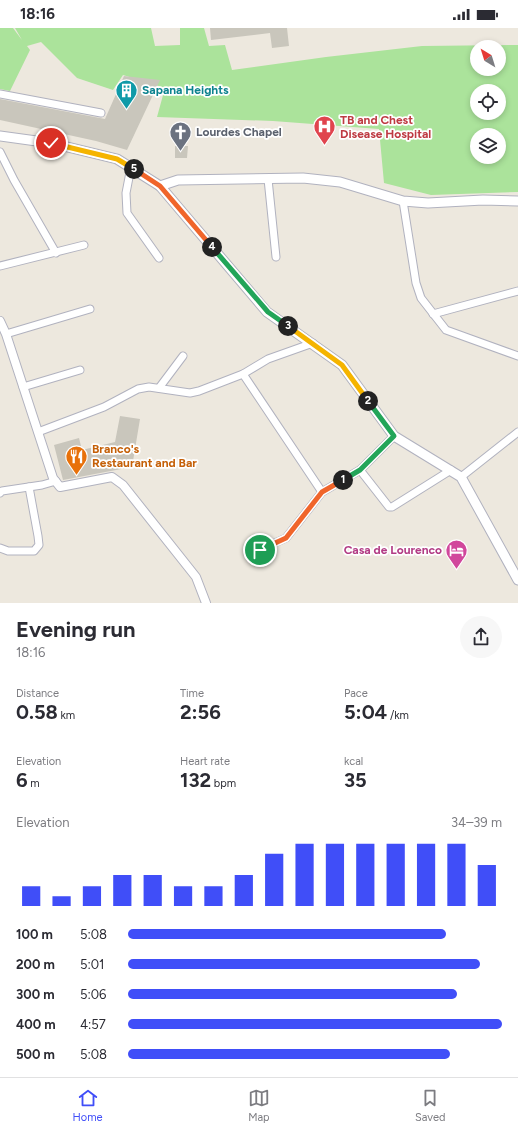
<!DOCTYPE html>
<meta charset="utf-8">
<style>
:root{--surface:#fff;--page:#f7f7f7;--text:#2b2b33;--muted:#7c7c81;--line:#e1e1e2;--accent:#404ef8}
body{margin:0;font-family:Figtree,sans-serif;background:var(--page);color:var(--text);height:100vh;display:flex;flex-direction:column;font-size:15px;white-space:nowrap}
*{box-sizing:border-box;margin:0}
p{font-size:13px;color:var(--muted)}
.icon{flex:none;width:22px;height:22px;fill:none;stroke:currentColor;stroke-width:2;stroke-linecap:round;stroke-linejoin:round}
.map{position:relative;height:575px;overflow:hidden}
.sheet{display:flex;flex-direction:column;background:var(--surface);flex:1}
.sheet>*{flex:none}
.needle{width:26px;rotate:322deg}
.tools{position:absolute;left:470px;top:12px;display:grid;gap:8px}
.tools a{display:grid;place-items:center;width:36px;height:36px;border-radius:50%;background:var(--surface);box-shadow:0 2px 6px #0003;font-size:20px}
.pin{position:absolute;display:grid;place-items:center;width:34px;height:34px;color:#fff;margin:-17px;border:2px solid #fff;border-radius:50%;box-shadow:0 1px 4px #0007}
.km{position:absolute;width:20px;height:20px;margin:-10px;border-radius:50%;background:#222;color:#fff;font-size:11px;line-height:20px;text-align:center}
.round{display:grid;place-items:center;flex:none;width:42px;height:42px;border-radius:21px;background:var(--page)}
.head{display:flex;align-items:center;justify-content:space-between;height:68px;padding:0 16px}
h1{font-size:22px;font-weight:700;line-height:30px}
.stats{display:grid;grid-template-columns:repeat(3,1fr);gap:6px;height:68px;padding:4px 16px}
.stats div{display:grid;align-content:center}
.stats b{font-size:20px;font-weight:700}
.stats small{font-size:11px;font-weight:400}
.stats p{font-size:11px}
.chart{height:112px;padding:8px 16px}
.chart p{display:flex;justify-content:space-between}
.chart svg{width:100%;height:72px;margin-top:4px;stroke:var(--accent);stroke-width:6}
ul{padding:0 16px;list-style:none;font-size:13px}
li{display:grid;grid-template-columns:64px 48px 1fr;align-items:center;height:30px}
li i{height:10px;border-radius:5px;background:var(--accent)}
.status{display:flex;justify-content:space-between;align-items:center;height:28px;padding:0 20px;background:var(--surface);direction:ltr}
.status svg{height:11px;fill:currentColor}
.tabs{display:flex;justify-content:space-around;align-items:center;height:56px;border-top:1px solid var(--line);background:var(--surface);font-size:11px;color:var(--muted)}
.tabs a{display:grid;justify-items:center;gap:2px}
.tabs .current{color:var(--accent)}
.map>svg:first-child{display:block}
.green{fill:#abe39b;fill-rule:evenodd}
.building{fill:#c9c6bc}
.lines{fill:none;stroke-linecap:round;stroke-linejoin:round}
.minor-casing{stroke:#b1b2bf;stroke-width:9}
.tertiary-casing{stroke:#b1b2bf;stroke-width:10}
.secondary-casing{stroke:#b1b2bf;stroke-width:11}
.minor{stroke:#fff;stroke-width:7}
.tertiary{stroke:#fff;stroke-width:8}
.secondary{stroke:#fff;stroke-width:9}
.split-1-casing{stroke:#fff;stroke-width:8}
.split-2-casing{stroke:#fff;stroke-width:8}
.split-3-casing{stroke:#fff;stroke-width:8}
.split-4-casing{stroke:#fff;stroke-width:8}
.split-5-casing{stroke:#fff;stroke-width:8}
.split-6-casing{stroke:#fff;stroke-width:8}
.split-1{stroke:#f0652b;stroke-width:5}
.split-2{stroke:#22a559;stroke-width:5}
.split-3{stroke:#f5b400;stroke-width:5}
.split-4{stroke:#22a559;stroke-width:5}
.split-5{stroke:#f0652b;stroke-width:5}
.split-6{stroke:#f5b400;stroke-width:5}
.labels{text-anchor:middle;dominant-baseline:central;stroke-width:3.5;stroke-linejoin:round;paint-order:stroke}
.culture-label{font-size:12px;font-weight:bold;fill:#0d838f;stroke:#fff;text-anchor:start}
.health-label{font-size:12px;font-weight:bold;fill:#be3a42;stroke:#fff;text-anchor:start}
.worship-label{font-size:12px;font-weight:bold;fill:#5b616d;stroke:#fff;text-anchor:start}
.food-label{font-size:12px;font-weight:bold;fill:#c56008;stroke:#fff;text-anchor:start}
.hotel-label{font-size:12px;font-weight:bold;fill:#b23c85;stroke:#fff;text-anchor:end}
</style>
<div class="status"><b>18:16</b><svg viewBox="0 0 49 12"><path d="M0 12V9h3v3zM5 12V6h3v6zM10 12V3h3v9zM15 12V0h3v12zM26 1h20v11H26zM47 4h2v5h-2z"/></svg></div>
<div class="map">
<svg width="518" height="575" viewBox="0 0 518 575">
<rect width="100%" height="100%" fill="#ede8de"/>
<path class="green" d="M 0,0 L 13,0 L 22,12 L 15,0 L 151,0 L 155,18 L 180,17 L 180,0 L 204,0 L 209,18 L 225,17 L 232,42 L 326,29 L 422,18 L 518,17 L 518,164 L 431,167 L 384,155 L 379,101 L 273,93 L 157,89 L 165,60 L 123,47 L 113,62 L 77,50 L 41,14 L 27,18 L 30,22 L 10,63 L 0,61 ZM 477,19 L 499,19 L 499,41 L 477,41 ZM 477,63 L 499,63 L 499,85 L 477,85 ZM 477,107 L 499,107 L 499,129 L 477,129 Z"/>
<g class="building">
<path d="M 210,0 L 287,0 L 289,18 L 272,20 L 270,5 L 211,12 Z"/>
<path d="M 124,48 L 160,52 L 127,122 L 96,113 L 0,92 L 0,71 L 105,91 Z"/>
<path d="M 175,118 L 188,118 L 187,130 L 175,130 Z"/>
<path d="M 120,388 L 140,391 L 132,439 L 63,452 L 54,417 L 79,410 L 82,422 L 115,414 Z"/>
</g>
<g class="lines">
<defs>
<g id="minor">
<path d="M 0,66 L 101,85"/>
<path d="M 0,124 L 14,152 L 56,225"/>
<path d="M 131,139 L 126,165 L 127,185 L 159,230"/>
<path d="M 268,151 L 276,229"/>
<path d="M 403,173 L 416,255 L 421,270 L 446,302 L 518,328"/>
<path d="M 0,238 L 84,217"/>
<path d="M 433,286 L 518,263"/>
<path d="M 6,306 L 90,281"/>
<path d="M 243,346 L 322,464 L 360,442 L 394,408"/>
<path d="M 23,359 L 80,342"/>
<path d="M 159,360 L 183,328"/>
<path d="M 38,404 L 104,379 L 138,361 L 149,359 L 190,365 L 199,363 L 243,346 L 268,331 L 313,315"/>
<path d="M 360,442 L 389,479 L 392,479 L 451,442"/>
<path d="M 461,449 L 518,404"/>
<path d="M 0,465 L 2,463 L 42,457 L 56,453"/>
<path d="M 0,520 L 8,523 L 34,523 L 39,517 L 38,508 L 29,459"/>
<path d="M 259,522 L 286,510 L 322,464"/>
</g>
<path id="tertiary" d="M 0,293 L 6,306 L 53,450 L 60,459 L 112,449 L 123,457 L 196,549 L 206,575"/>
<g id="secondary">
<path d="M 0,108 L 51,115 L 117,131 L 160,158 L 178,152 L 303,150 L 340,154 L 403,173 L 428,175 L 483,172 L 518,173"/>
<path d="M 160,158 L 267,284 L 342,337 L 394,408 L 461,449 L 518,552"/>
</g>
</defs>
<use href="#minor" class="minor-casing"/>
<use href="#tertiary" class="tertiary-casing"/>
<use href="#secondary" class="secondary-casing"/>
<use href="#minor" class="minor"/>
<use href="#tertiary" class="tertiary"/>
<use href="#secondary" class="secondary"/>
</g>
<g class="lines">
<defs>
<path id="split-1" d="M 260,522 L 286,510 L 322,464 L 343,452"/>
<path id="split-2" d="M 343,452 L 360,442 L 394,408 L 368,373"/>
<path id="split-3" d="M 288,298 L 342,337 L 368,373"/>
<path id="split-4" d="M 212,219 L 268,284 L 288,298"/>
<path id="split-5" d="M 134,141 L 160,158 L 212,219"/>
<path id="split-6" d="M 51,115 L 117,131 L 134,141"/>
</defs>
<use href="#split-1" class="split-1-casing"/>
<use href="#split-2" class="split-2-casing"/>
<use href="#split-3" class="split-3-casing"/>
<use href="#split-4" class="split-4-casing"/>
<use href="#split-5" class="split-5-casing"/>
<use href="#split-6" class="split-6-casing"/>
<use href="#split-1" class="split-1"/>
<use href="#split-2" class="split-2"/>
<use href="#split-3" class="split-3"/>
<use href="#split-4" class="split-4"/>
<use href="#split-5" class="split-5"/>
<use href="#split-6" class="split-6"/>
</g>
<defs>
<symbol id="building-pin" viewBox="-11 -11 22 30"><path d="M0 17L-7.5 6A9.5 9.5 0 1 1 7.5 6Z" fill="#0f9aa8" stroke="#fff"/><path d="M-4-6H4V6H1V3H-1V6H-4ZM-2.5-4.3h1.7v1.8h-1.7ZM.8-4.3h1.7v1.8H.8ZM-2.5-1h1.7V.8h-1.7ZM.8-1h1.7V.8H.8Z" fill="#fff"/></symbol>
<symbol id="hospital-pin" viewBox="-11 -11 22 30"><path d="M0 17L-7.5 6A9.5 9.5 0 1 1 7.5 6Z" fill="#e0444e" stroke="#fff"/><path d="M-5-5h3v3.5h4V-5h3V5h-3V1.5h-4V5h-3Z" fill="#fff"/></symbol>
<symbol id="church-pin" viewBox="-11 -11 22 30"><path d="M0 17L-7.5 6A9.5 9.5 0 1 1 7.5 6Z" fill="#6b7280" stroke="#fff"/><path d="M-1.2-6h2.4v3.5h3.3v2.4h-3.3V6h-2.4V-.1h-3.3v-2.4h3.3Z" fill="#fff"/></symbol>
<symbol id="restaurant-pin" viewBox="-11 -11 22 30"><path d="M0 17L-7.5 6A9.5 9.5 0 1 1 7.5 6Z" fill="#e8710a" stroke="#fff"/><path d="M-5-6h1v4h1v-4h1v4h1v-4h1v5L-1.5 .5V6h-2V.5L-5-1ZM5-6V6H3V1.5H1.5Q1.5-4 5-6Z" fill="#fff"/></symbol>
<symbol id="hotel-pin" viewBox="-11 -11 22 30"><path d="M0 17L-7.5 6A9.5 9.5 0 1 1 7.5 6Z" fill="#d1479c" stroke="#fff"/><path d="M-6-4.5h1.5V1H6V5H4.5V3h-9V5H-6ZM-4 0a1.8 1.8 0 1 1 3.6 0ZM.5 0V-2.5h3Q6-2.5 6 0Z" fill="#fff"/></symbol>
</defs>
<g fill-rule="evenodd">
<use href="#building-pin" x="114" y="50" width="25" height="34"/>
<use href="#hospital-pin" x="312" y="86" width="25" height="34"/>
<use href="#church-pin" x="168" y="92" width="25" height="34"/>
<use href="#restaurant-pin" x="64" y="416" width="25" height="34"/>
<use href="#hotel-pin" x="444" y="510" width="25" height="34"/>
</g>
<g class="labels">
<g class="culture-label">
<text x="142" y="62">Sapana Heights</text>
</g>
<g class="health-label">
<text x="340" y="92">TB and Chest<tspan x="340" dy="14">Disease Hospital</tspan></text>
</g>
<g class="worship-label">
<text x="196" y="104">Lourdes Chapel</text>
</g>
<g class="food-label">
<text x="92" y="421">Branco's<tspan x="92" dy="14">Restaurant and Bar</tspan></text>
</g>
<g class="hotel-label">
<text x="442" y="522">Casa de Lourenco</text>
</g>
</g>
</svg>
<div class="tools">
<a><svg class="needle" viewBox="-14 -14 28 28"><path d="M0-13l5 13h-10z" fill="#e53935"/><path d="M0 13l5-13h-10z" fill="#7c7c81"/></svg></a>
<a><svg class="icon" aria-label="locate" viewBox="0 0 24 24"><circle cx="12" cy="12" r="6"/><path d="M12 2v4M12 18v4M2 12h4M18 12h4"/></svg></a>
<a><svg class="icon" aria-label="layers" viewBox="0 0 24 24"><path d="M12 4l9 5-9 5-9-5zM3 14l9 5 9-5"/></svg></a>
</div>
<div class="pin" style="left:260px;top:522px;background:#1e9e55"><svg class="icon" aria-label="arrive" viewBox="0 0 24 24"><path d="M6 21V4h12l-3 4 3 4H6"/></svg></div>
<div class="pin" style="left:51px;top:115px;background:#d93025"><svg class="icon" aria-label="check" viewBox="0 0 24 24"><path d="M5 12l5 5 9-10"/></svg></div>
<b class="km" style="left:343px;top:452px">1</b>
<b class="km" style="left:368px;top:373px">2</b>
<b class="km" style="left:288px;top:298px">3</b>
<b class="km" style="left:212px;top:219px">4</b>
<b class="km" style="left:134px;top:141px">5</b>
</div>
<section class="sheet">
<div class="head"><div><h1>Evening run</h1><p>18:16</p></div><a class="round"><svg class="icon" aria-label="share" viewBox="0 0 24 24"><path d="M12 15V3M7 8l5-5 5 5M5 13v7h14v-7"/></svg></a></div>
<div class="stats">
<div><p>Distance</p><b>0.58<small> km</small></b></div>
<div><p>Time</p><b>2:56</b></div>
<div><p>Pace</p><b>5:04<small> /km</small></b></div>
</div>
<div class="stats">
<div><p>Elevation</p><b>6<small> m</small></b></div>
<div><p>Heart rate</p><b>132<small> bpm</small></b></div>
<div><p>kcal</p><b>35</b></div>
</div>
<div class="chart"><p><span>Elevation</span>34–39 m</p>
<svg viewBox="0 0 160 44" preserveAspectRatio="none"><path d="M5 44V32M15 44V38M25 44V32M35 44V25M45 44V25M55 44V32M65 44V32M75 44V25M85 44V12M95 44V6M105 44V6M115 44V6M125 44V6M135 44V6M145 44V6M155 44V19"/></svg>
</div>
<ul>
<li><b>100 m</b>5:08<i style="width:85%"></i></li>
<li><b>200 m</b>5:01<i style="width:94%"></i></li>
<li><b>300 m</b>5:06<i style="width:88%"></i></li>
<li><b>400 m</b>4:57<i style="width:100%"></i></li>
<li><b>500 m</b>5:08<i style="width:86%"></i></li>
</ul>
</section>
<nav class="tabs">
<a class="current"><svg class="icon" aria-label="home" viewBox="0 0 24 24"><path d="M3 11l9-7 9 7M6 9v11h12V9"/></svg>Home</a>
<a><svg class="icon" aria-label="map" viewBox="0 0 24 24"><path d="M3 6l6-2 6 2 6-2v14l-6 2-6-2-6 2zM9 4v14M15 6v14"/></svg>Map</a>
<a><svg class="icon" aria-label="saved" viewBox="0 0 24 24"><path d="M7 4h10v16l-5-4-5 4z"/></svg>Saved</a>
</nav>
